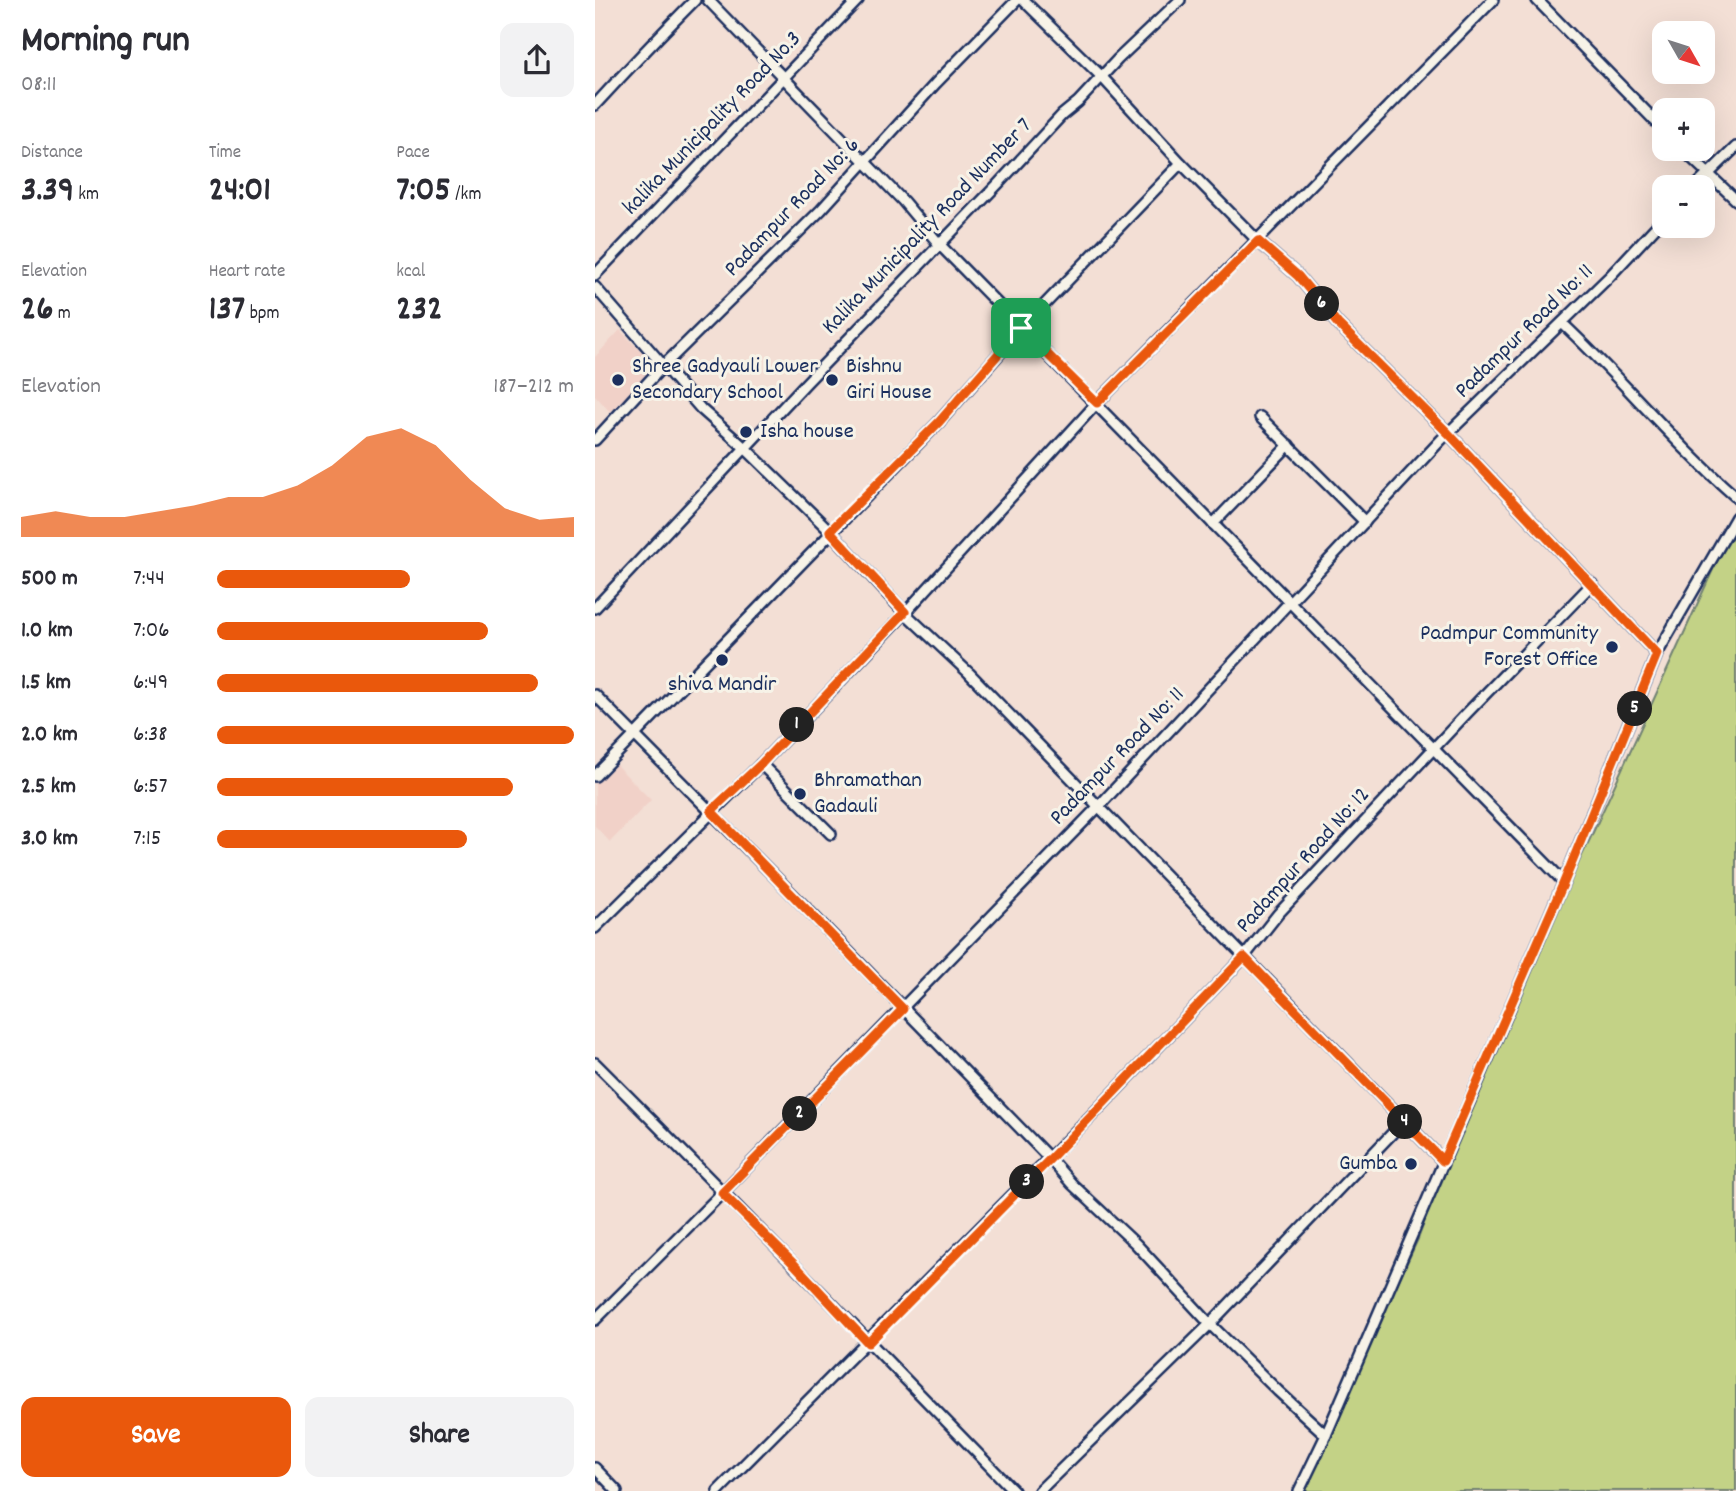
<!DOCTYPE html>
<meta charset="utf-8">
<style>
:root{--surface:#fff;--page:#f2f2f3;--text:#2b2b33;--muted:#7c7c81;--accent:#ea580c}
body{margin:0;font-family:Dekko,sans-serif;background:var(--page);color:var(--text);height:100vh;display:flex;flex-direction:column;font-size:26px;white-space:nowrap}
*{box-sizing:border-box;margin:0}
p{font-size:23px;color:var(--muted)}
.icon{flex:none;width:38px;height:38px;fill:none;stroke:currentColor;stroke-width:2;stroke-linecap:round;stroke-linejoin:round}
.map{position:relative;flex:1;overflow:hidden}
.panel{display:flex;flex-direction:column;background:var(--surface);width:595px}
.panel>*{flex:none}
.needle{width:46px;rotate:129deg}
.controls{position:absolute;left:1057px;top:21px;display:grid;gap:14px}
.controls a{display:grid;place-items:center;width:63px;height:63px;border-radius:14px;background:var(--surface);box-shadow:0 7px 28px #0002;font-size:35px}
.pin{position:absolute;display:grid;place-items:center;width:60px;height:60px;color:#fff;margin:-30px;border-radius:14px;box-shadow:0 4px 10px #0006}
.km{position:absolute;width:35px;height:35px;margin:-18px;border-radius:50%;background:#222;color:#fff;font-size:19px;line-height:35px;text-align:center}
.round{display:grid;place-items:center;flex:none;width:74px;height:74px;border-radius:14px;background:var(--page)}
.headline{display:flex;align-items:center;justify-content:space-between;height:119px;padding:0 21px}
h1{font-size:38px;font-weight:700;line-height:52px}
.stats{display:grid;grid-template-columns:repeat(3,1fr);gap:10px;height:119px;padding:7px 21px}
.stats div{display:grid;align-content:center}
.stats b{font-size:35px;font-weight:700}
.stats small{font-size:19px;font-weight:400}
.stats p{font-size:19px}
.chart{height:196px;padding:14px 21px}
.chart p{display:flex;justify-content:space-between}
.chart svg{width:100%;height:126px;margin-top:7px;fill:var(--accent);opacity:.7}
.cta{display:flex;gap:14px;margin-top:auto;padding:14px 21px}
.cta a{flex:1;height:80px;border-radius:14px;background:var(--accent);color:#fff;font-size:28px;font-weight:700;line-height:80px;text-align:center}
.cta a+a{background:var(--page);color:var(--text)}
ul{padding:0 21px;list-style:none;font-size:23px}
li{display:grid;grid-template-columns:112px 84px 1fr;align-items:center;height:52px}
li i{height:18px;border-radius:9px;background:var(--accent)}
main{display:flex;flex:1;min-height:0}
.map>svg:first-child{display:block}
.built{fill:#f1d1c8}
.green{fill:#c3d286;stroke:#6f8072;stroke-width:2}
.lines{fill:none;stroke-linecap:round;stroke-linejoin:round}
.minor-casing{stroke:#1b2f5e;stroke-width:14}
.minor{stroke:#f7f3e8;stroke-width:9}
.route-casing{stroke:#fff;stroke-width:14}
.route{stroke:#ea580c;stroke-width:9}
.poi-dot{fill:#1b2f5e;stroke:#f7f3e8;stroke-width:2.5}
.labels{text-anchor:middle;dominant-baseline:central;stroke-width:6;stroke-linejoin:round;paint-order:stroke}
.street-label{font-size:23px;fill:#1b2f5e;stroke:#f7f3e8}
.poi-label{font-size:23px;fill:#1b2f5e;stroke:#f7f3e8;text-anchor:start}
</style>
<main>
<section class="panel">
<div class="headline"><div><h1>Morning run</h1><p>08:11</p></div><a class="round"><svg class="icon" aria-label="share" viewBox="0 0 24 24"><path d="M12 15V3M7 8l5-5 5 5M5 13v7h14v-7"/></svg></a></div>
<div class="stats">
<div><p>Distance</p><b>3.39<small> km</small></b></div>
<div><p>Time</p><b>24:01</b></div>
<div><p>Pace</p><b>7:05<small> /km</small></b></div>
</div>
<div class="stats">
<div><p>Elevation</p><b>26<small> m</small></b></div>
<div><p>Heart rate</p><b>137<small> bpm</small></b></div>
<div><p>kcal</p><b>232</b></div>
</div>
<div class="chart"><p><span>Elevation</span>187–212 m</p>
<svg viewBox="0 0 160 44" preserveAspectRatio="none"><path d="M0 44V37L10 35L20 37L30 37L40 35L50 33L60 30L70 30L80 26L90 19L100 9L110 6L120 12L130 24L140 34L150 38L160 37V44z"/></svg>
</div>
<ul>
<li><b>500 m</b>7:44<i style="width:54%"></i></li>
<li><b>1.0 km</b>7:06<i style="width:76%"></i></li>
<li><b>1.5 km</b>6:49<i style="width:90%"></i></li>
<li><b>2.0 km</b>6:38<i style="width:100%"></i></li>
<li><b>2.5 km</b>6:57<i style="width:83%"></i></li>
<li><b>3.0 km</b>7:15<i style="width:70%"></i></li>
</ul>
<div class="cta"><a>Save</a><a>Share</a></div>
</section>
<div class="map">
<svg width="1141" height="1491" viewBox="0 0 1141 1491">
<rect width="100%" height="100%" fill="#f3dfd5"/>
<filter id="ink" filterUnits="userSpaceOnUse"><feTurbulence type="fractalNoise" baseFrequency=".0143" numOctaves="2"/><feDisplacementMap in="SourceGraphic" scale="14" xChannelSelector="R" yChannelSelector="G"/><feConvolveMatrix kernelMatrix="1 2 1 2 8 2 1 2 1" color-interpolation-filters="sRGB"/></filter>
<g filter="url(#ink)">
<g class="built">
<path d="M 25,330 L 60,366 L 15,412 L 0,395 L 0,357 Z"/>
<path d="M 16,760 L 56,800 L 15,842 L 0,826 L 0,777 Z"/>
</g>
<path class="green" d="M 1141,530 L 1141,1491 L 706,1491 L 823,1239 L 899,1035 L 995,839 L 1121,563 Z"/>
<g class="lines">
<defs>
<g id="minor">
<path d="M 113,0 L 308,201 L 344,244 L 969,882"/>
<path d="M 428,0 L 506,76 L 586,163 L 663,241 L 703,276 L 743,324 L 853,433 L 1062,654"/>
<path d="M 942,0 L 1069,130"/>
<path d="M 0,105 C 33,69 66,34 100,0"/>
<path d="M 1087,149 L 1141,200"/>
<path d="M 1100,187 L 1141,147"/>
<path d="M 0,275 L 263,0"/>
<path d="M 0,287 L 106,409 L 150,448 L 235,531 L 310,613 L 374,673 L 848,1161"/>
<path d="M 967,323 C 1027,379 1079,443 1141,497"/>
<path d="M 665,417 L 770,522"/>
<path d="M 0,440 L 68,366 L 226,210 L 341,83 L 422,0"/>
<path d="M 618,524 L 694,445"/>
<path d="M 0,608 L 211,383 L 403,184 L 467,115 L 483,102 L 523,59 L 585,0"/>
<path d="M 0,695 L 207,904 L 455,1159 L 477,1184 L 541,1244 L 615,1324 L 683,1391 L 731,1435"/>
<path d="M 166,764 L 236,834"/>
<path d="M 0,776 L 344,422 L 426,329 L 586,163"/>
<path d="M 0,928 L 166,764 L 310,613 L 502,403 L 898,0"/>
<path d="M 0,1063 C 141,1204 280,1348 419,1491"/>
<path d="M 0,1320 L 127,1193 L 504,806 L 846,440 L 1015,276 L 1069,218"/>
<path d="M 0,1468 L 22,1491"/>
<path d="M 123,1491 L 507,1105 L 649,957 L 683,914 L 872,713 L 997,584"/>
<path d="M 444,1491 L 615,1324 L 809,1121"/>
<path d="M 704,1491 L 731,1435 L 969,882 L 1062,654 L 1141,517"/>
</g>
</defs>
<use href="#minor" class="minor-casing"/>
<use href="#minor" class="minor"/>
</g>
</g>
<g class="lines" filter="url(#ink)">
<defs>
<path id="route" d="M 663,241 L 703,276 L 743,324 L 853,433 L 1062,654 L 969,882 L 848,1161 L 649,957 L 455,1159 L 273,1343 L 199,1264 L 127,1193 L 308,1009 L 116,811 L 166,764 L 310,612 L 235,531 L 344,422 L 426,328 L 502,403 Z"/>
</defs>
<use href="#route" class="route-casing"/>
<use href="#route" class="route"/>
</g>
<g class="poi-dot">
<circle cx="23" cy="380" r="7"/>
<circle cx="237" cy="380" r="7"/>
<circle cx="151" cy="432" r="7"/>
<circle cx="1017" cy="647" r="7"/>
<circle cx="127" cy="660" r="7"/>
<circle cx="205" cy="794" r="7"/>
<circle cx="816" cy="1164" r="7"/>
</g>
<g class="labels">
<g class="street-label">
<text transform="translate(118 124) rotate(-46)">kalika Municipality Road No.3</text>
<text transform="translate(198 208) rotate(-46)">Padampur Road No: 6</text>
<text transform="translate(333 227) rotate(-46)">Kalika Municipality Road Number 7</text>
<text transform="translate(930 332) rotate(-44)">Padampur Road No: 11</text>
<text transform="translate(523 757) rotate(-46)">Padampur Road No: 11</text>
<text transform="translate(709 861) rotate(-48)">Padampur Road No: 12</text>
</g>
<g class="poi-label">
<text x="37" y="367">Shree Gadyauli Lower<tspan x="37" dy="26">Secondary School</tspan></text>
<text x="251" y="367">Bishnu<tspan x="251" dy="26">Giri House</tspan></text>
<text x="165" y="432">Isha house</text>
<text x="1003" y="634" text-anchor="end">Padmpur Community<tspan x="1003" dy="26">Forest Office</tspan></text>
<text x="127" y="685" text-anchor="middle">shiva Mandir</text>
<text x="219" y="781">Bhramathan<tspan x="219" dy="26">Gadauli</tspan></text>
<text x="802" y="1164" text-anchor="end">Gumba</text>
</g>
</g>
</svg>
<div class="controls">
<a><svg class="needle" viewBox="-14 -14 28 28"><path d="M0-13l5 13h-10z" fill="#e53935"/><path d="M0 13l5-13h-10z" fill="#7c7c81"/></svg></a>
<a>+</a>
<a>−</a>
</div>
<div class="pin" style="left:426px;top:328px;background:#1e9e55"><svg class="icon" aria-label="arrive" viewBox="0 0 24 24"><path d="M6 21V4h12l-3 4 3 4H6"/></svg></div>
<b class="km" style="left:202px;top:725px">1</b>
<b class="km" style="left:205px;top:1114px">2</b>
<b class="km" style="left:432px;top:1182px">3</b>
<b class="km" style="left:810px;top:1122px">4</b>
<b class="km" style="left:1040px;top:709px">5</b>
<b class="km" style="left:727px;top:304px">6</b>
</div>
</main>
